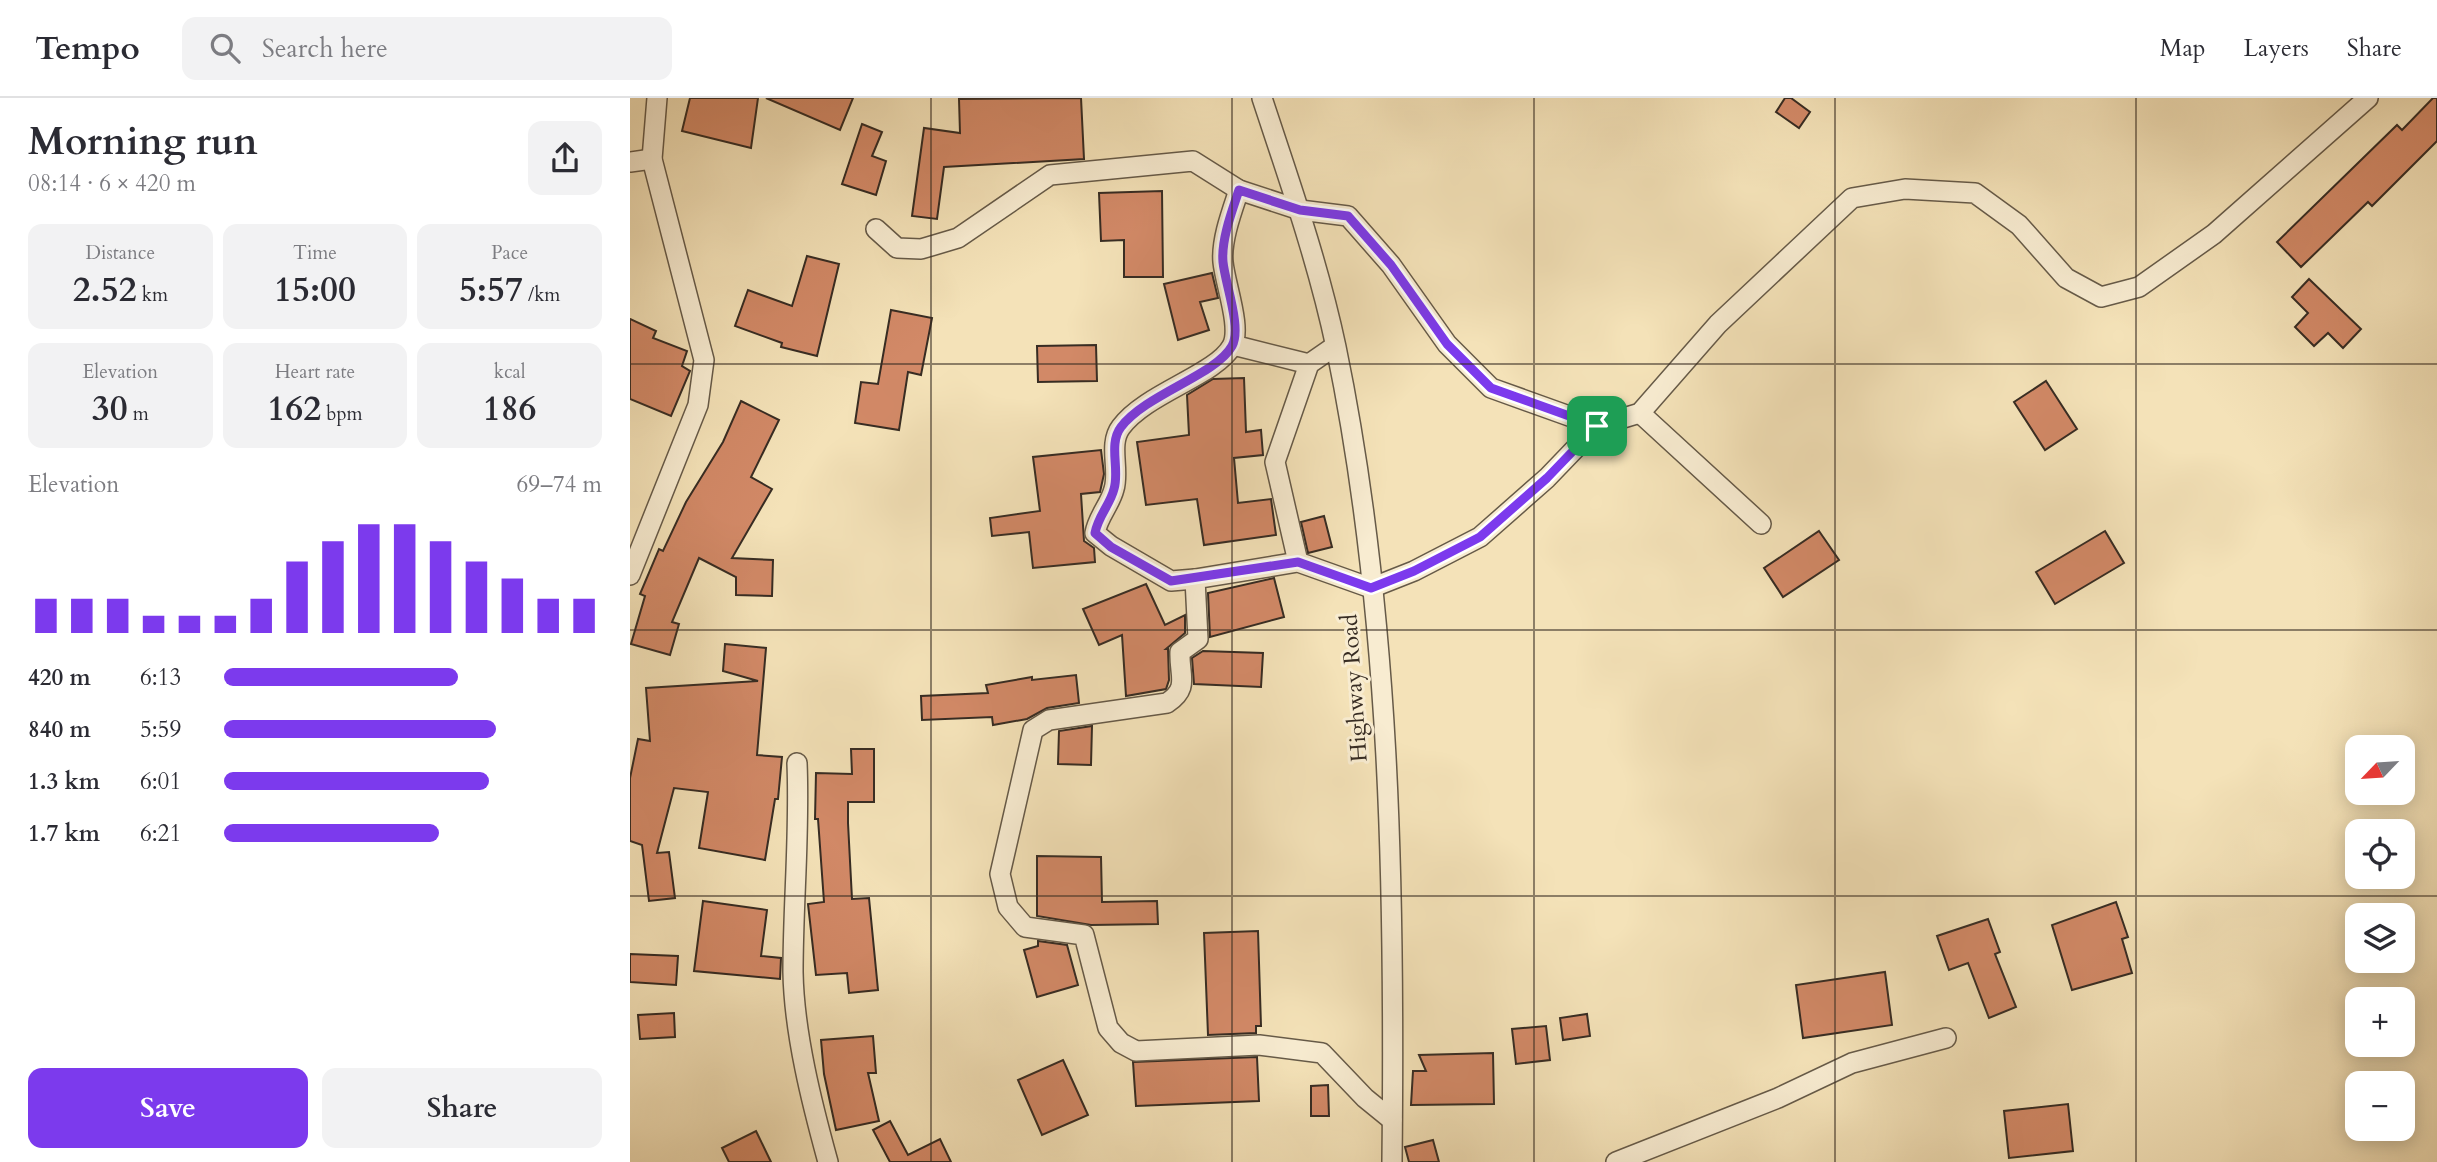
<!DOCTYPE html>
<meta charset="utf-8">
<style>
:root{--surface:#fff;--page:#f2f2f3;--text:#2b2b33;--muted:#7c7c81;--line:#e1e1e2;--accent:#7c3aed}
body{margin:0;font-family:Cardo,serif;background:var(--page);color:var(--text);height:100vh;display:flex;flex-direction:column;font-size:26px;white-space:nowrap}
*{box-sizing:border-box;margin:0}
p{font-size:23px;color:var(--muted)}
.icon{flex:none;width:38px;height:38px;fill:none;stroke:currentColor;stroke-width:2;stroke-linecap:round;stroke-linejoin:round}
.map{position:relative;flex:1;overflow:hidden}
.drawer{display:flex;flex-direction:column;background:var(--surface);width:630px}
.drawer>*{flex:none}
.needle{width:46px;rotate:245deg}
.tools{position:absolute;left:1715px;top:637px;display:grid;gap:14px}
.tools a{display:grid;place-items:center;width:70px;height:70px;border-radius:14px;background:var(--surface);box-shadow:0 4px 18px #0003;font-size:35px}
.pin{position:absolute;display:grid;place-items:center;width:60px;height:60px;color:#fff;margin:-30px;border-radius:14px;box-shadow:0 4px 10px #0006}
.round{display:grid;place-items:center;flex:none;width:74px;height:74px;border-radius:14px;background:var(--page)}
.summary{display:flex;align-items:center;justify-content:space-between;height:119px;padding:0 28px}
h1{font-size:38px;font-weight:700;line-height:52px}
.figures{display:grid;grid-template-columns:repeat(3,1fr);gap:10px;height:119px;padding:7px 28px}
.figures div{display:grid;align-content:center;border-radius:14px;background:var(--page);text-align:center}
.figures b{font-size:35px;font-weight:700}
.figures small{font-size:19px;font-weight:400}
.figures p{font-size:19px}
.chart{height:196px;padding:14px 28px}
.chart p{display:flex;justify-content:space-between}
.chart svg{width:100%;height:126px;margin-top:7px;stroke:var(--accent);stroke-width:6}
.button{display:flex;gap:14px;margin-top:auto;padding:14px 28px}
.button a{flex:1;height:80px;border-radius:14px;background:var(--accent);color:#fff;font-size:28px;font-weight:700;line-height:80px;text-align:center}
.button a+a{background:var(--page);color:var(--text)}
ul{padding:0 28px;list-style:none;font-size:23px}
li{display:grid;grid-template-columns:112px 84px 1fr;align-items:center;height:52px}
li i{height:18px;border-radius:9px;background:var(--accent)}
header{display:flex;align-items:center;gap:42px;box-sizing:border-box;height:98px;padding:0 35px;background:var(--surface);border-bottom:2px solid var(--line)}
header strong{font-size:33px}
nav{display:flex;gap:38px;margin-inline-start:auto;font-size:24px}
.search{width:490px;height:63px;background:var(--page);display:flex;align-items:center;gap:18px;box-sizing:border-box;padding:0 24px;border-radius:14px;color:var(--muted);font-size:26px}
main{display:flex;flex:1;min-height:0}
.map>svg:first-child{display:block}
.building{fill:#d28967;stroke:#372c23;stroke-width:2}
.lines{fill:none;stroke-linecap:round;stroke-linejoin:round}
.minor-casing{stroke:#665a48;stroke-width:22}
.minor{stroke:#f8ecd1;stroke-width:19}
.route-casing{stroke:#fff;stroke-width:14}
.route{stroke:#7c3aed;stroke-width:9}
.grid{fill:none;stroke:#372c23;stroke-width:2;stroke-opacity:0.55}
.labels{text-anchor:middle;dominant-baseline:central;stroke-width:6;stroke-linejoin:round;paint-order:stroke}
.street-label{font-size:23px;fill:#372c23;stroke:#f8ecd1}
</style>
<header>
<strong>Tempo</strong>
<div class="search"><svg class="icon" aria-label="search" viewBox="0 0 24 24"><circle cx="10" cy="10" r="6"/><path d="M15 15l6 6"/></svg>Search here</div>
<nav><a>Map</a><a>Layers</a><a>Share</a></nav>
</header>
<main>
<section class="drawer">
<div class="summary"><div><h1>Morning run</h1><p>08:14 · 6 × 420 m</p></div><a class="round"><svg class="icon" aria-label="share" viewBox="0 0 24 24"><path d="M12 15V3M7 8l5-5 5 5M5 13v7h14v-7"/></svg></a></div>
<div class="figures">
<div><p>Distance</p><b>2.52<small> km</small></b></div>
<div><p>Time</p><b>15:00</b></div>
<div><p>Pace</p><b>5:57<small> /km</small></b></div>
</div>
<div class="figures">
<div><p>Elevation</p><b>30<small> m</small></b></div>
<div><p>Heart rate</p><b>162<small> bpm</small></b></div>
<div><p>kcal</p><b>186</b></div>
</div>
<div class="chart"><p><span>Elevation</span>69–74 m</p>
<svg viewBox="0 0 160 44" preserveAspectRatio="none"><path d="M5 44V32M15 44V32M25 44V32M35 44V38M45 44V38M55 44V38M65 44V32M75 44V19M85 44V12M95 44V6M105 44V6M115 44V12M125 44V19M135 44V25M145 44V32M155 44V32"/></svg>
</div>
<ul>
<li><b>420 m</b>6:13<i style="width:62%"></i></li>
<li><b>840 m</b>5:59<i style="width:72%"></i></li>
<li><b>1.3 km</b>6:01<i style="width:70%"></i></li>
<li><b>1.7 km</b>6:21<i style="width:57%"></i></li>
</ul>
<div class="button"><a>Save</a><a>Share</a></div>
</section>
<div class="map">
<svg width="1807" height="1064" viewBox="0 0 1807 1064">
<rect width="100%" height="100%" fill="#f4e2b8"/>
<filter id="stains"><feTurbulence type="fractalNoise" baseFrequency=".00286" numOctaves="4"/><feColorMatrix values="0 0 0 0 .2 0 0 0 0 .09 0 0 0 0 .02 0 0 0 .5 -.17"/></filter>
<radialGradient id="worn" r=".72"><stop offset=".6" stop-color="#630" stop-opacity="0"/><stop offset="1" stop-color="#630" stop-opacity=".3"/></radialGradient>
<g class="building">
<path d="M 60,0 L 128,0 L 121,50 L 52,33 Z"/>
<path d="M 136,0 L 223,0 L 210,32 Z"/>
<path d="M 451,0 L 454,61 L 314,69 L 307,121 L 282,118 L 294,30 L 330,35 L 329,1 Z"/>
<path d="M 1155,0 L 1161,0 L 1180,14 L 1169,30 L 1146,14 Z"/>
<path d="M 1803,0 L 1807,0 L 1807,43 L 1742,108 L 1738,104 L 1671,169 L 1647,144 L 1767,27 L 1772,32 Z"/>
<path d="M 232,26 L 252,34 L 242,58 L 256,63 L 246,97 L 212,86 Z"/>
<path d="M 532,93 L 533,179 L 494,179 L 494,142 L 471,143 L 469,95 Z"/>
<path d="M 177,158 L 209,166 L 187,258 L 151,249 L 152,245 L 105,228 L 118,192 L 162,208 Z"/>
<path d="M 582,175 L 588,200 L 570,204 L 579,232 L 548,242 L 534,186 Z"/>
<path d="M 1679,181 L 1731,231 L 1713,250 L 1698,235 L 1684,248 L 1665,229 L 1678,215 L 1662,199 Z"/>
<path d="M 261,212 L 302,220 L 291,277 L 278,274 L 269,332 L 225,325 L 231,284 L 248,286 Z"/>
<path d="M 0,221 L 26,233 L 23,240 L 57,253 L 52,268 L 60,273 L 41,318 L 0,301 Z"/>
<path d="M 466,247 L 467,283 L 408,284 L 407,248 Z"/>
<path d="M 614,280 L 616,334 L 631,332 L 633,357 L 604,360 L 608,405 L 641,401 L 646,437 L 574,447 L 567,401 L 516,407 L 507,344 L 559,337 L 557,297 L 583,281 Z"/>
<path d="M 1416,283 L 1447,331 L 1415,352 L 1384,304 Z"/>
<path d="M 111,303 L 149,322 L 121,379 L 142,391 L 102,460 L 143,462 L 142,498 L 106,497 L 106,479 L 69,460 L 42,524 L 49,526 L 40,557 L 1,546 L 15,498 L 10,496 L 29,451 L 33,453 L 56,404 L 93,344 Z"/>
<path d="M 471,352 L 474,376 L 470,394 L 451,396 L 454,443 L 464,450 L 465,464 L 403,470 L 399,434 L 362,438 L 360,420 L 410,413 L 403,359 Z"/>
<path d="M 694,418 L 702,449 L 678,455 L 671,424 Z"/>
<path d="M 1189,433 L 1209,462 L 1153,499 L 1134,470 Z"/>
<path d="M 1475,433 L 1494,465 L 1425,506 L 1406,474 Z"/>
<path d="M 644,480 L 654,519 L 580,539 L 578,495 Z"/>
<path d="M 516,486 L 535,527 L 555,517 L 555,535 L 536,551 L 538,551 L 539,582 L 536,591 L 496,598 L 492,537 L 469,547 L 453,511 Z"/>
<path d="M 95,546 L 136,550 L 127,657 L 152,659 L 148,701 L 145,701 L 135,762 L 69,750 L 78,694 L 44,690 L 27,755 L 39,754 L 45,800 L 19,803 L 12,747 L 0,743 L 0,680 L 8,641 L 20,643 L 16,590 L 128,583 L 93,573 Z"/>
<path d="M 573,553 L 633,555 L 631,589 L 564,586 L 562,560 Z"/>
<path d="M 446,577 L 449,605 L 417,610 L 397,621 L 363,627 L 362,619 L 292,622 L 291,598 L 358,595 L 356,587 L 402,579 L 402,582 Z"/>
<path d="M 462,628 L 461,667 L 428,666 L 429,633 Z"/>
<path d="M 221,651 L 244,651 L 244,704 L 218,704 L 218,725 L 222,801 L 239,800 L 248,892 L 219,895 L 217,875 L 186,877 L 178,806 L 194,804 L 188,721 L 185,721 L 186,675 L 222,676 Z"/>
<path d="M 407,758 L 471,759 L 472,804 L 527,803 L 528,826 L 461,827 L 407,818 Z"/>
<path d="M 73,803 L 137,812 L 131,858 L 151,860 L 150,881 L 64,873 Z"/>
<path d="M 1486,804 L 1498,839 L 1492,841 L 1502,875 L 1442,892 L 1422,827 Z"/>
<path d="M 1358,821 L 1370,854 L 1365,856 L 1386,909 L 1359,920 L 1338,865 L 1319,872 L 1307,838 Z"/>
<path d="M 628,833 L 631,928 L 626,928 L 626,935 L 578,937 L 574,835 Z"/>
<path d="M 408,843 L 437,847 L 448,887 L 407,899 L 394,852 L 408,848 Z"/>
<path d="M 0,856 L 48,858 L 46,887 L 0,884 Z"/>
<path d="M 1255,874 L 1262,927 L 1173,940 L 1166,887 Z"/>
<path d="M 44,915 L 45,939 L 10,941 L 8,917 Z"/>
<path d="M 957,916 L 960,938 L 933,942 L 930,920 Z"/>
<path d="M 916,928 L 920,962 L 886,966 L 882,931 Z"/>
<path d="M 243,938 L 246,975 L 238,975 L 249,1023 L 206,1032 L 194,976 L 191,942 Z"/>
<path d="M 863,955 L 864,1006 L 781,1007 L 783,973 L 796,973 L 789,957 Z"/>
<path d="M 627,959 L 629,1003 L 506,1008 L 503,964 Z"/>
<path d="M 433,962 L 458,1017 L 412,1037 L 388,982 Z"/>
<path d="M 698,987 L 699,1018 L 681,1018 L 681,988 Z"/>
<path d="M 1438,1006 L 1443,1053 L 1379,1060 L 1374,1013 Z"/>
<path d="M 260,1023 L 278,1057 L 310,1041 L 321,1064 L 260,1064 L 243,1032 Z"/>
<path d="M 126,1033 L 141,1064 L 99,1064 L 92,1050 Z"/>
<path d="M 803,1042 L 809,1064 L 779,1064 L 775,1049 Z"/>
</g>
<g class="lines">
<defs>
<g id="minor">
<path d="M 632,0 C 659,82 688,164 706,249 C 761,515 765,793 762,1064"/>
<path d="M 0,64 L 22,61"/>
<path d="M 246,131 L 267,150 L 291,151 L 328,140 L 420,77 L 563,63 L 609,92 L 670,112 L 718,118 L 761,167 L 817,246 L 861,290 L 967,328 L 1010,315 L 1088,226 L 1222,100 L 1275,91 L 1345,95 L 1389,127 L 1436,180 L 1471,199 L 1509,189 L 1584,136 L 1738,0"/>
<path d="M 603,247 L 679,266"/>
<path d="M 1010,315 L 1131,426"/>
<path d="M 668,464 L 645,364 L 679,266 L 705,248"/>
<path d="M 0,477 L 68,307 L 74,262 L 22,61 L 27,0"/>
<path d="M 565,481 L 541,483 L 481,448 L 465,435 C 468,418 480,407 484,391 C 490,372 478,346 491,329 C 516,295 586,277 602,248 C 612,230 595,186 593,164 C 591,142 602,113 609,92"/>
<path d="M 167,665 C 170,735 163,805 163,874 C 164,935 182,1006 198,1064"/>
<path d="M 762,1022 L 735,1000 L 692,955 L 629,947 L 506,953 L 491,945 L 478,930 L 454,837 L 395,829 L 378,809 L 370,776 L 403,632 L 419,622 L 537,605 C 560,590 549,578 550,554 L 568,541 L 565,481 L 668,464 L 741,490 L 784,473 L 850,439 L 917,380 L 967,328"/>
<path d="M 986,1064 L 1148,1000 L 1222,965 L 1316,940"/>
</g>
</defs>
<use href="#minor" class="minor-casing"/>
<use href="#minor" class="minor"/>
</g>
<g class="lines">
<defs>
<path id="route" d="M 609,92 L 670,112 L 718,118 L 761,167 L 817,246 L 861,290 L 967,328 L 917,380 L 850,439 L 784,473 L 741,490 L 668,464 L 541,483 L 481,449 L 465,435 C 468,418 480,407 484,391 C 490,372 478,346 491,329 C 516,296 586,277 602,248 C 612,230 595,185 593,164 C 591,142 602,113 609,92 Z"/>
</defs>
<use href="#route" class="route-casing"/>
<use href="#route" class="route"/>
</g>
<path class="grid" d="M 301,0 L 301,1064M 602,0 L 602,1064M 904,0 L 904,1064M 1205,0 L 1205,1064M 1506,0 L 1506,1064M 0,266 L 1807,266M 0,532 L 1807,532M 0,798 L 1807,798"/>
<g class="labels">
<g class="street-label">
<text transform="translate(724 590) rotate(-94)">Highway Road</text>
</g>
</g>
<rect width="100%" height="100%" filter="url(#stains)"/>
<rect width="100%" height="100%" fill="url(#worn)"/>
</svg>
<div class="tools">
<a><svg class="needle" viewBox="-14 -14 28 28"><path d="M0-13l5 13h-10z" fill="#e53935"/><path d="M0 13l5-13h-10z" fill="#7c7c81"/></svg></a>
<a><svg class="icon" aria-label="locate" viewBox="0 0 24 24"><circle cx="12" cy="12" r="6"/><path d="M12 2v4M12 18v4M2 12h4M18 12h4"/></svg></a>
<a><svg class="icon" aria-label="layers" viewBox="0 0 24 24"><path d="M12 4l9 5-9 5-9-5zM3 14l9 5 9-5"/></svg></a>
<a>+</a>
<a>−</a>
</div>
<div class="pin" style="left:967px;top:328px;background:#1e9e55"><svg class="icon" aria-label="arrive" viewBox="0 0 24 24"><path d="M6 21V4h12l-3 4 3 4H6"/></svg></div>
</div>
</main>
